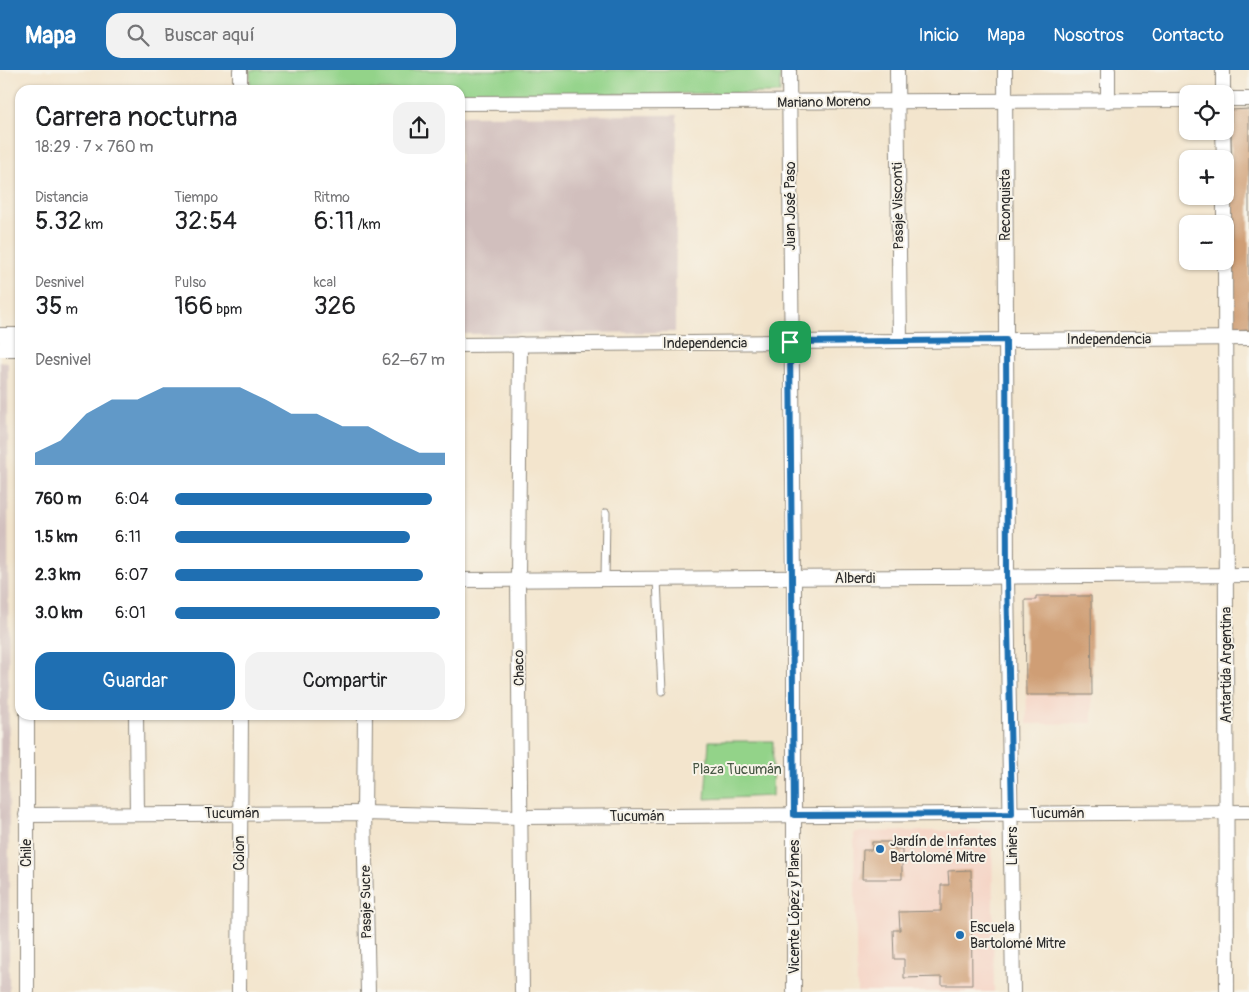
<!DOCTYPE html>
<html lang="es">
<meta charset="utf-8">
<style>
:root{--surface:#fff;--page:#f2f2f2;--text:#202124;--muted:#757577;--accent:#1f6fb2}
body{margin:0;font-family:Pangolin,sans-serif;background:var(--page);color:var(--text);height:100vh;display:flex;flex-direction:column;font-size:19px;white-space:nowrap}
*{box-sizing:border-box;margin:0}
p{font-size:16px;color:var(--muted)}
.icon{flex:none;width:28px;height:28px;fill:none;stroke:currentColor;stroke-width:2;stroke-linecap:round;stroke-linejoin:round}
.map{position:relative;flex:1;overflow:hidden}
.panel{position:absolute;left:15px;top:15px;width:450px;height:635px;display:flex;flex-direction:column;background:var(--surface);border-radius:15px;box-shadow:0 1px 4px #0004}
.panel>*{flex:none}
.fabs{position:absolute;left:1179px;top:15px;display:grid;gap:10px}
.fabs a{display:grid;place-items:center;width:55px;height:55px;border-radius:10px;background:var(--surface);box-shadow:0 1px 4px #0004;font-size:25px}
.pin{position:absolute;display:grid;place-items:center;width:42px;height:42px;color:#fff;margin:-21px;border-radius:10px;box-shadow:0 2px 8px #0006}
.round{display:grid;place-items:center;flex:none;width:52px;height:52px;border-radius:15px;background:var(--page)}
.summary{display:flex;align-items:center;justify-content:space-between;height:85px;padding:0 20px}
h1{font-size:28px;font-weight:600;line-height:38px}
.stats{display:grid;grid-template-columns:repeat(3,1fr);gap:8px;height:85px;padding:5px 20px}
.stats div{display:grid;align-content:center}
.stats b{font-size:25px;font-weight:600}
.stats small{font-size:14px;font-weight:400}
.stats p{font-size:14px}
.chart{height:140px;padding:10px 20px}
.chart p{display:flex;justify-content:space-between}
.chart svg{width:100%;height:90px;margin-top:5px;fill:var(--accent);opacity:.7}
.action{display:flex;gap:10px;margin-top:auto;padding:10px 20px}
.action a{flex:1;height:58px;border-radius:15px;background:var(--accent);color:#fff;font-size:20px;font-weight:600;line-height:58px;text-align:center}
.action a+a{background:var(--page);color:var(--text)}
ul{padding:0 20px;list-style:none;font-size:16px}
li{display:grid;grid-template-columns:80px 60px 1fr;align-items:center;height:38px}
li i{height:12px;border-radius:6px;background:var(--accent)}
header{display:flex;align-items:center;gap:30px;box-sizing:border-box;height:70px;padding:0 25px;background:var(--accent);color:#fff}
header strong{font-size:24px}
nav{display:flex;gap:28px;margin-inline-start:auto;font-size:18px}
.search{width:350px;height:45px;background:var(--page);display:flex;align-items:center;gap:12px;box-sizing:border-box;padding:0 18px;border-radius:15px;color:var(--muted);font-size:19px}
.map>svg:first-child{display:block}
.built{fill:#f5d2c3}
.industrial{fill:#d1bfbd}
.green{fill:#93d389;stroke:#5f7f5a}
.building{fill:#cf9e74}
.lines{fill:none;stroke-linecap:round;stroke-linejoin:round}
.service-casing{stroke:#8f887c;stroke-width:9}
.minor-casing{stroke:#8f887c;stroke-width:16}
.service{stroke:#fff;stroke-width:7}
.minor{stroke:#fff;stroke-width:14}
.route-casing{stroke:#fff;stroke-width:10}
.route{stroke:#1f6fb2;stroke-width:6}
.poi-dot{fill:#1f6fb2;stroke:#f7f3e8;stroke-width:2}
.labels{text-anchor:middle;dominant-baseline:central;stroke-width:4;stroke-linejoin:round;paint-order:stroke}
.street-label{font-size:14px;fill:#2b2b2b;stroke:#f7f3e8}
.park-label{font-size:14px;fill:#455542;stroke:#f7f3e8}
.poi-label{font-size:14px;fill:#2b2b2b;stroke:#f7f3e8;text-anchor:start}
</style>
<header>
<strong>Mapa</strong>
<div class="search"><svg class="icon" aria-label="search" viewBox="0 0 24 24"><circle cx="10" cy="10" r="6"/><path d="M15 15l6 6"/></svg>Buscar aquí</div>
<nav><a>Inicio</a><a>Mapa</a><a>Nosotros</a><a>Contacto</a></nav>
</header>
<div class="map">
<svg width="1249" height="922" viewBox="0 0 1249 922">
<rect width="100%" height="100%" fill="#f7f3e8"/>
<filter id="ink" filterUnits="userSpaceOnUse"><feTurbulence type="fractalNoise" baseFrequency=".02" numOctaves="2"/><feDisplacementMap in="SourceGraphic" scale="10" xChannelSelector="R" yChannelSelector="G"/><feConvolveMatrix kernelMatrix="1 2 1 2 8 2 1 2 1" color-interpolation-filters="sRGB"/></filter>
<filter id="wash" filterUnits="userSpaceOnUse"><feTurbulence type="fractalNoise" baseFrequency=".0096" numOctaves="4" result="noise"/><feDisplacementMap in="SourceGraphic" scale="20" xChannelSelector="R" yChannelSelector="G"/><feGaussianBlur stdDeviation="1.12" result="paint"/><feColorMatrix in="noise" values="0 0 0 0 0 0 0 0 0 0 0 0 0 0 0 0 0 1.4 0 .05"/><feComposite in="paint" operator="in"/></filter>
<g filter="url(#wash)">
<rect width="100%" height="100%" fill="#f3e5cd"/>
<g class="built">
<path d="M 1091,523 L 1092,653 L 1027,654 L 1025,524 Z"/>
<path d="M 992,760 L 994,922 L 857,922 L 854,762 Z"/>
</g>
<g class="industrial">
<path d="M 677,45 L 675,262 L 460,264 L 460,46 Z"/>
<path d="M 0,292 L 8,292 L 9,922 L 0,922 Z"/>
</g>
<g class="green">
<path d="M 250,0 L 780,0 L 780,23 L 460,25 L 460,20 L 250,20 Z"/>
<path d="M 709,671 L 773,671 L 772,726 L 705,729 Z"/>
</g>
<g id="blocks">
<g class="building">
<path d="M 1249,39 L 1249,260 L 1232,261 L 1231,40 Z"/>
<path d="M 1036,526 L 1091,526 L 1092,625 L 1026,625 L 1025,530 L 1036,530 Z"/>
<path d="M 872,772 L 895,772 L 895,780 L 902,780 L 902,809 L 862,809 L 863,780 L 872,780 Z"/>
<path d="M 971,800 L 972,915 L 942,915 L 942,907 L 904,908 L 904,889 L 894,889 L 893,860 L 900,860 L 899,842 L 941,841 L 941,815 L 949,815 L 948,801 Z"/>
</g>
</g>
</g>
<g filter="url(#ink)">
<use href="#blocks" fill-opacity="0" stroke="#8f887c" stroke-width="1"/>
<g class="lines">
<defs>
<g id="service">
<path d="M 605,509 L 606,443"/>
<path d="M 657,509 L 662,621"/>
</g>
<g id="minor">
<path d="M 240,0 L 240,20"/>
<path d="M 789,0 L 794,508 L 794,922"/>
<path d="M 897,0 L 900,271"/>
<path d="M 1005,0 L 1007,507 L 1013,922"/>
<path d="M 1108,0 L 1108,31"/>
<path d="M 1223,0 L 1223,24"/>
<path d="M 1225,29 L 1249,29"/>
<path d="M 460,33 C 703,30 945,33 1188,30"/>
<path d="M 1223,61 L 1224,89"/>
<path d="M 1224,126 L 1224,154"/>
<path d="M 1225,191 L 1227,922"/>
<path d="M 0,265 L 20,265"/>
<path d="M 520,274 L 518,510 L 522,922"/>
<path d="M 460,275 L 1249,268"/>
<path d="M 0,279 L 20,279"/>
<path d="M 460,510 L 1249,505"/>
<path d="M 136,645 L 137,744"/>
<path d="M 365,645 L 364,743 L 368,922"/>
<path d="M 26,745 L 364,743 L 520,747 L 1249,742"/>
<path d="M 27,922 L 27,645"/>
<path d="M 239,922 L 241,645"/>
</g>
</defs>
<use href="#service" class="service-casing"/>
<use href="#minor" class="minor-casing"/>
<use href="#service" class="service"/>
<use href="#minor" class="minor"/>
</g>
</g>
<g class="lines" filter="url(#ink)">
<defs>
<path id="route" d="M 1006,270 L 1007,507 L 1012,744 L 794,745 L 790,272 Z"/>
</defs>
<use href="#route" class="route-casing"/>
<use href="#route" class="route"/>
</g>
<g class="poi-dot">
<circle cx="880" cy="779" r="5"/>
<circle cx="960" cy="865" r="5"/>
</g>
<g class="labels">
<g class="street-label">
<text transform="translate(824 32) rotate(-1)">Mariano Moreno</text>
<text transform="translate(1005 135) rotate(-90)">Reconquista</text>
<text transform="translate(790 136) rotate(-90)">Juan José Paso</text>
<text transform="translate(898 136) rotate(-91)">Pasaje Visconti</text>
<text x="1109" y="269">Independencia</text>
<text x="705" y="273">Independencia</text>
<text x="855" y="508">Alberdi</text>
<text transform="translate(1226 595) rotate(-90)">Antartida Argentina</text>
<text transform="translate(519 598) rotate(-91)">Chaco</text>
<text x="232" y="743">Tucumán</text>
<text x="1057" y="743">Tucumán</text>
<text x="637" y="746">Tucumán</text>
<text transform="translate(1012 776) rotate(-90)">Liniers</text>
<text transform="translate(26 783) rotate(-90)">Chile</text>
<text transform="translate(239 783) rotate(-90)">Colon</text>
<text transform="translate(366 832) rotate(-91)">Pasaje Sucre</text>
<text transform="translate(794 837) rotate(-90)">Vicente López y Planes</text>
</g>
<g class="park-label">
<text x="737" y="699">Plaza Tucumán</text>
</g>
<g class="poi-label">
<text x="890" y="771">Jardín de Infantes<tspan x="890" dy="16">Bartolomé Mitre</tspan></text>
<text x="970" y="857">Escuela<tspan x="970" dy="16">Bartolomé Mitre</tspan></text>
</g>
</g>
</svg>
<div class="fabs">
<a><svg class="icon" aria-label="locate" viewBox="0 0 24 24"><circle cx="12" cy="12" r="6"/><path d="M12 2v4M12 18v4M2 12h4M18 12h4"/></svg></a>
<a>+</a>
<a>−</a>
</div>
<div class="pin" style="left:790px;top:272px;background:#1e9e55"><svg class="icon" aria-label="arrive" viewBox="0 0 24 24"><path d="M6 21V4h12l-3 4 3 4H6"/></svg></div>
<section class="panel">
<div class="summary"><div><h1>Carrera nocturna</h1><p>18:29 · 7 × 760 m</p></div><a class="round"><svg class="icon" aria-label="share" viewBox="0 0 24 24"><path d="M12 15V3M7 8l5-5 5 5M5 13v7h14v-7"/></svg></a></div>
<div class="stats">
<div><p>Distancia</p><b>5.32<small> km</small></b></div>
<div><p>Tiempo</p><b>32:54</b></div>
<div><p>Ritmo</p><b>6:11<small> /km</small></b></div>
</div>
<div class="stats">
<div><p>Desnivel</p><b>35<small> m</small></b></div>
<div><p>Pulso</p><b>166<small> bpm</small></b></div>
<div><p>kcal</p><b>326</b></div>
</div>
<div class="chart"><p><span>Desnivel</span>62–67 m</p>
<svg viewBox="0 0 160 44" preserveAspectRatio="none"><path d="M0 44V38L10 32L20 19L30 12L40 12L50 6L60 6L70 6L80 6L90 12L100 19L110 19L120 25L130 25L140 32L150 38L160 38V44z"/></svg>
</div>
<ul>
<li><b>760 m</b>6:04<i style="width:95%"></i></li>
<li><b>1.5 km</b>6:11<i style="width:87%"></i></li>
<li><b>2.3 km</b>6:07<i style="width:92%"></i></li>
<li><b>3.0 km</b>6:01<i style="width:98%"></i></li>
</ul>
<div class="action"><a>Guardar</a><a>Compartir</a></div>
</section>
</div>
